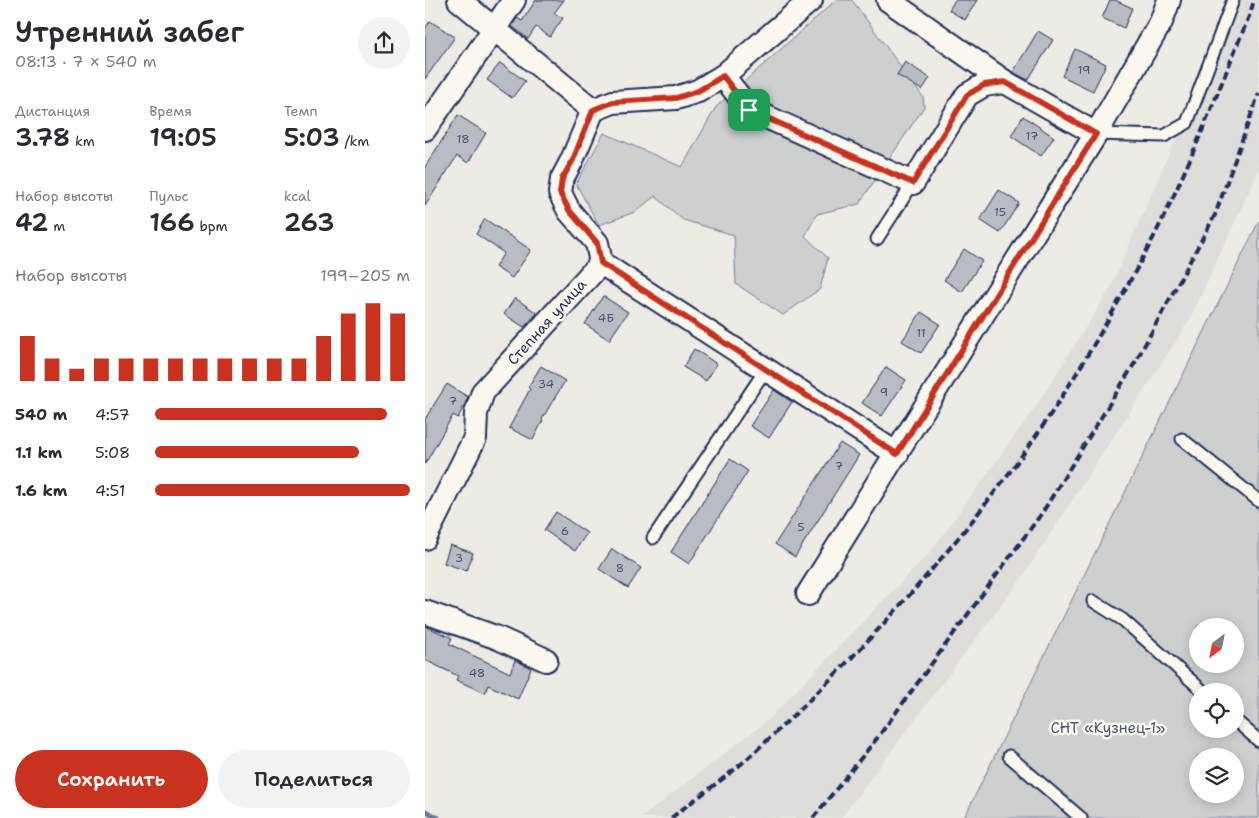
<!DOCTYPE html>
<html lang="ru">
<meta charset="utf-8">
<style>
:root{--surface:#fff;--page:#f2f2f3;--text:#2b2b33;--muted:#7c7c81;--accent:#c8321e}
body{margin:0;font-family:"Shantell Sans",sans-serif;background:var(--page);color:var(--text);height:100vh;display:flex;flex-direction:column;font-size:19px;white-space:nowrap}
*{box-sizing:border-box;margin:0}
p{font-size:16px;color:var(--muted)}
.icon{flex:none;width:28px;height:28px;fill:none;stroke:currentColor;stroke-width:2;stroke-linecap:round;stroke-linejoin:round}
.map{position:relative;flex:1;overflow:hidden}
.sheet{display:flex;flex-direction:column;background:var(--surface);width:425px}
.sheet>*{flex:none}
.needle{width:32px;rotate:212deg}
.buttons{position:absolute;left:764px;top:618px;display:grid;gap:10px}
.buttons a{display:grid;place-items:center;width:55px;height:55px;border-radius:50%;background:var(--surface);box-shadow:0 2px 12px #0003;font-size:25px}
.pin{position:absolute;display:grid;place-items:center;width:42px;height:42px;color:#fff;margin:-21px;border-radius:10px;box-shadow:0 2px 8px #0006}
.round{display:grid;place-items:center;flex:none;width:52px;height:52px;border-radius:26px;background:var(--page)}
.headline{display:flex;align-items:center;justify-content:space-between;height:85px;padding:0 15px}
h1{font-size:28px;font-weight:600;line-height:38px}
.metrics{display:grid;grid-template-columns:repeat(3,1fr);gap:8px;height:85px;padding:5px 15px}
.metrics div{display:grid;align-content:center}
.metrics b{font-size:25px;font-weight:600}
.metrics small{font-size:14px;font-weight:400}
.metrics p{font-size:14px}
.chart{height:140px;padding:10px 15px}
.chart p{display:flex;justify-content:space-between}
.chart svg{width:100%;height:90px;margin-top:5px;stroke:var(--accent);stroke-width:6}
.button{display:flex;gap:10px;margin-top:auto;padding:10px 15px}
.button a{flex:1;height:58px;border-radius:30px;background:var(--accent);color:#fff;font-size:20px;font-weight:600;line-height:58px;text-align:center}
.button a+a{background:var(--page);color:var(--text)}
ul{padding:0 15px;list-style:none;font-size:16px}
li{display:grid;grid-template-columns:80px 60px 1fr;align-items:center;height:38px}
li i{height:12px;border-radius:6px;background:var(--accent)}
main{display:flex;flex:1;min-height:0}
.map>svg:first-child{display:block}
.built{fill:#deddda}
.green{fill:#cecfcf;stroke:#747f96;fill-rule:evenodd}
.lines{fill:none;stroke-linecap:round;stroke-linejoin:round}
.stream{stroke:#6d7892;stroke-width:5.5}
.building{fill:#b9bcc3;stroke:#1b2f5e}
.lane-casing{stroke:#1b2f5e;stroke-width:15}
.street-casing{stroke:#1b2f5e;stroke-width:26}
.lane{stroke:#fbf7ec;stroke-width:11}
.street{stroke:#fbf7ec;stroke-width:22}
.rail{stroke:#1b2f5e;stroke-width:4;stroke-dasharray:8 4;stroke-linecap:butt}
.route-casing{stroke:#fff;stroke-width:10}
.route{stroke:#c8321e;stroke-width:6}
.labels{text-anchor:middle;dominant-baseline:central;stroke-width:5;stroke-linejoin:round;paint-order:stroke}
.number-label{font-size:12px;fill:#425277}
.street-label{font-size:15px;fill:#1b2f5e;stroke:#fbf7ec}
.park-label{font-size:15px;fill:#48577a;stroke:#fbf7ec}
</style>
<main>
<section class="sheet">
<div class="headline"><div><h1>Утренний забег</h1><p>08:13 · 7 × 540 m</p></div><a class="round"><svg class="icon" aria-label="share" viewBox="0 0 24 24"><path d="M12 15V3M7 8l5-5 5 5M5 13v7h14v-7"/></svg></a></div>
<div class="metrics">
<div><p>Дистанция</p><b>3.78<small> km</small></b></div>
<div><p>Время</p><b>19:05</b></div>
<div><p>Темп</p><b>5:03<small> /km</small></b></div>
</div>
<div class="metrics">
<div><p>Набор высоты</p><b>42<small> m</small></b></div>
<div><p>Пульс</p><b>166<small> bpm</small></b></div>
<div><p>kcal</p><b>263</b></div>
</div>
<div class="chart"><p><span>Набор высоты</span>199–205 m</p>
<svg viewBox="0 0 160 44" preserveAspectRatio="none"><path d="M5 44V22M15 44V33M25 44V38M35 44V33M45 44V33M55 44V33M65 44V33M75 44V33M85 44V33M95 44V33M105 44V33M115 44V33M125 44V22M135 44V11M145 44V6M155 44V11"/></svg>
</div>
<ul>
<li><b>540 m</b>4:57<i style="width:91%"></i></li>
<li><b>1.1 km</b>5:08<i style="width:80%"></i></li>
<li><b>1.6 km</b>4:51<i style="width:100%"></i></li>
</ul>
<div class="button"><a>Сохранить</a><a>Поделиться</a></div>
</section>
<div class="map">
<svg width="834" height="818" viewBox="0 0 834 818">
<rect width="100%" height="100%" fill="#eeebe4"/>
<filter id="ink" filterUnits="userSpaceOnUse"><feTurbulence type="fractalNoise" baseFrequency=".02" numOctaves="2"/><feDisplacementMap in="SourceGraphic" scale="10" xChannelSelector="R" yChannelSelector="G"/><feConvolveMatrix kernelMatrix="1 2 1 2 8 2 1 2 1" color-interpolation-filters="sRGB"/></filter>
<g filter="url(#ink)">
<path class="built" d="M 807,0 L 834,0 L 834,170 L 764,321 L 598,576 L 416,818 L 216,818 L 343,720 L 507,550 L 609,409 L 684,291 L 784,62 Z"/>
<g class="green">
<path d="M 411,0 L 427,0 L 498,97 L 499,107 L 434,204 L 392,214 L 380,236 L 403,258 L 395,289 L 358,315 L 311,284 L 309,235 L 258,220 L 230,196 L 210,212 L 174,225 L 151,184 L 179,133 L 257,167 L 291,107 Z"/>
<path d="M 834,221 L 834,818 L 539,818 ZM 772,626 L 810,626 L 810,664 L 772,664 ZM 772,691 L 810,691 L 810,729 L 772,729 ZM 772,756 L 810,756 L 810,794 L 772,794 Z"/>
</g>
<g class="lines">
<path class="stream" d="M 0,811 L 13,818"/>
</g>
<g class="building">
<path d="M 111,0 L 139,0 L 129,13 L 138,18 L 125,37 L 111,27 L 103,39 L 87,26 L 92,18 L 97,21 Z"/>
<path d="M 530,0 L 552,0 L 540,20 L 524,10 Z"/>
<path d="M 685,0 L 690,0 L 707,8 L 699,28 L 677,18 Z"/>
<path d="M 5,21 L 30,37 L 0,79 L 0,29 Z"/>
<path d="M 613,31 L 628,40 L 603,80 L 588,72 Z"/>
<path d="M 650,49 L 681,64 L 668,91 L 637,76 Z"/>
<path d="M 480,62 L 505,78 L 497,90 L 472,75 Z"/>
<path d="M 75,63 L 100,81 L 87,98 L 62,80 Z"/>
<path d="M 33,115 L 61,133 L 43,163 L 32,156 L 0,206 L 0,167 Z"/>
<path d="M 598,116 L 629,137 L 616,156 L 586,136 Z"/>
<path d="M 574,190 L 594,203 L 575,233 L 555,220 Z"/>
<path d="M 60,219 L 106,250 L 87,278 L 70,267 L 79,253 L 51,234 Z"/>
<path d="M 539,249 L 557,261 L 537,292 L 519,280 Z"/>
<path d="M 178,296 L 203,312 L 184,340 L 160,324 Z"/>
<path d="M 90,298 L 112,313 L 99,327 L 79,314 Z"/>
<path d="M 496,312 L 515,324 L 496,353 L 477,341 Z"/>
<path d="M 269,349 L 292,364 L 281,381 L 258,367 Z"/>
<path d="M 116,366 L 140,381 L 117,419 L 118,420 L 108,440 L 84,428 L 105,389 L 103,387 Z"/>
<path d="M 461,367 L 481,380 L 457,416 L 437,403 Z"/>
<path d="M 22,384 L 43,397 L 33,418 L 28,415 L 0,464 L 0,419 Z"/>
<path d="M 349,390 L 367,402 L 344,438 L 325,426 Z"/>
<path d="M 415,443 L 434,455 L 370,557 L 350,544 Z"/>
<path d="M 305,459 L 323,471 L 264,564 L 246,552 Z"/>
<path d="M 131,512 L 162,533 L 150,551 L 119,530 Z"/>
<path d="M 25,545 L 48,553 L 42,571 L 19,563 Z"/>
<path d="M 187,549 L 216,568 L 203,588 L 174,569 Z"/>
<path d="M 0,626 L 27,638 L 24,644 L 85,673 L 90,660 L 106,668 L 93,699 L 63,685 L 60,693 L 31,680 L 33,676 L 0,660 Z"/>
</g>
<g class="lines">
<defs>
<g id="lane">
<path d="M 671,134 L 739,136 L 762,123 L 808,0"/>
<path d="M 452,239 L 488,183"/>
<path d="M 757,439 L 834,501"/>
<path d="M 228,538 L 341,369"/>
<path d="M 668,601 L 698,620 L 778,691"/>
<path d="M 810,720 L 834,741"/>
<path d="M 584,756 L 656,818"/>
</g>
<g id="street">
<path d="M 34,0 L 168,110 L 188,102 L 251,98 L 273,91 L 298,76 L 386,0"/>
<path d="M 463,0 L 580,82 L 671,134"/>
<path d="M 298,76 L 324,109 L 488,183 L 542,95 L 559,85 L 580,82"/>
<path d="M 0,129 L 89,0"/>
<path d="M 176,263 L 472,454"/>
<path d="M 0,538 L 50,438 L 51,413 L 58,392 L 176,263 L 172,243 L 144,211 L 135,193 L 137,179 L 147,160 L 168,110"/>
<path d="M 383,594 L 671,134 L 736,22 L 744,0"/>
<path d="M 0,612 L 73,638 L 121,660"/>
</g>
</defs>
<use href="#lane" class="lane-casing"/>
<use href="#street" class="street-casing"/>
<use href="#lane" class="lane"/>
<use href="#street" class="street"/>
<g class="rail">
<path d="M 246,818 C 271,798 298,780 322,759 C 420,670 511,572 590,465 C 640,398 682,323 722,250 C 762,174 792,93 825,14 L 829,0"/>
<path d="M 388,818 L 453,737 L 617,513 L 711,361 L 790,215 L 834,93"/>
</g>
</g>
</g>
<g class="lines" filter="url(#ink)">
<defs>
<path id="route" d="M 298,76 L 324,110 L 488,183 L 542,95 L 559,85 L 580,82 L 671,134 L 472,454 L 176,263 L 172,243 L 144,210 L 135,193 L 137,179 L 148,160 L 168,110 L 188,102 L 251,98 L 273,91 Z"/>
</defs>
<use href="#route" class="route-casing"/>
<use href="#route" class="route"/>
</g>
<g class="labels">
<g class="number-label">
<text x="659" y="70">19</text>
<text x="607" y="136">17</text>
<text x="38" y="139">18</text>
<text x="575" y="212">15</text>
<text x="181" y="318">4Б</text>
<text x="496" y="333">11</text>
<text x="121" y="384">34</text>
<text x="459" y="392">9</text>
<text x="28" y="401">7</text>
<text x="414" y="466">7</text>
<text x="376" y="527">5</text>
<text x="140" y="531">6</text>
<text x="34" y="558">3</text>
<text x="195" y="568">8</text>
<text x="52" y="673">48</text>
</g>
<g class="street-label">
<text transform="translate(122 322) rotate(-48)">Степная улица</text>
</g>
<g class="park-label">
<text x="683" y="728">СНТ «Кузнец-1»</text>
</g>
</g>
</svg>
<div class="buttons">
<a><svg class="needle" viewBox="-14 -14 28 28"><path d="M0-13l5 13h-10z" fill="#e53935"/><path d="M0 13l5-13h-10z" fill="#7c7c81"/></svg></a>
<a><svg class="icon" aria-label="locate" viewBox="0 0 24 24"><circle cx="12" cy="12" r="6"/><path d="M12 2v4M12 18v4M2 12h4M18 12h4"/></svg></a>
<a><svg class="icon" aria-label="layers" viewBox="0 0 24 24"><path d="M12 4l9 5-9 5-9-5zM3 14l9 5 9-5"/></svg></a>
</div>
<div class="pin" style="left:324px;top:110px;background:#1e9e55"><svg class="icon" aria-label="arrive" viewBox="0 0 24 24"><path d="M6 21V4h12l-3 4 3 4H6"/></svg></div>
</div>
</main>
